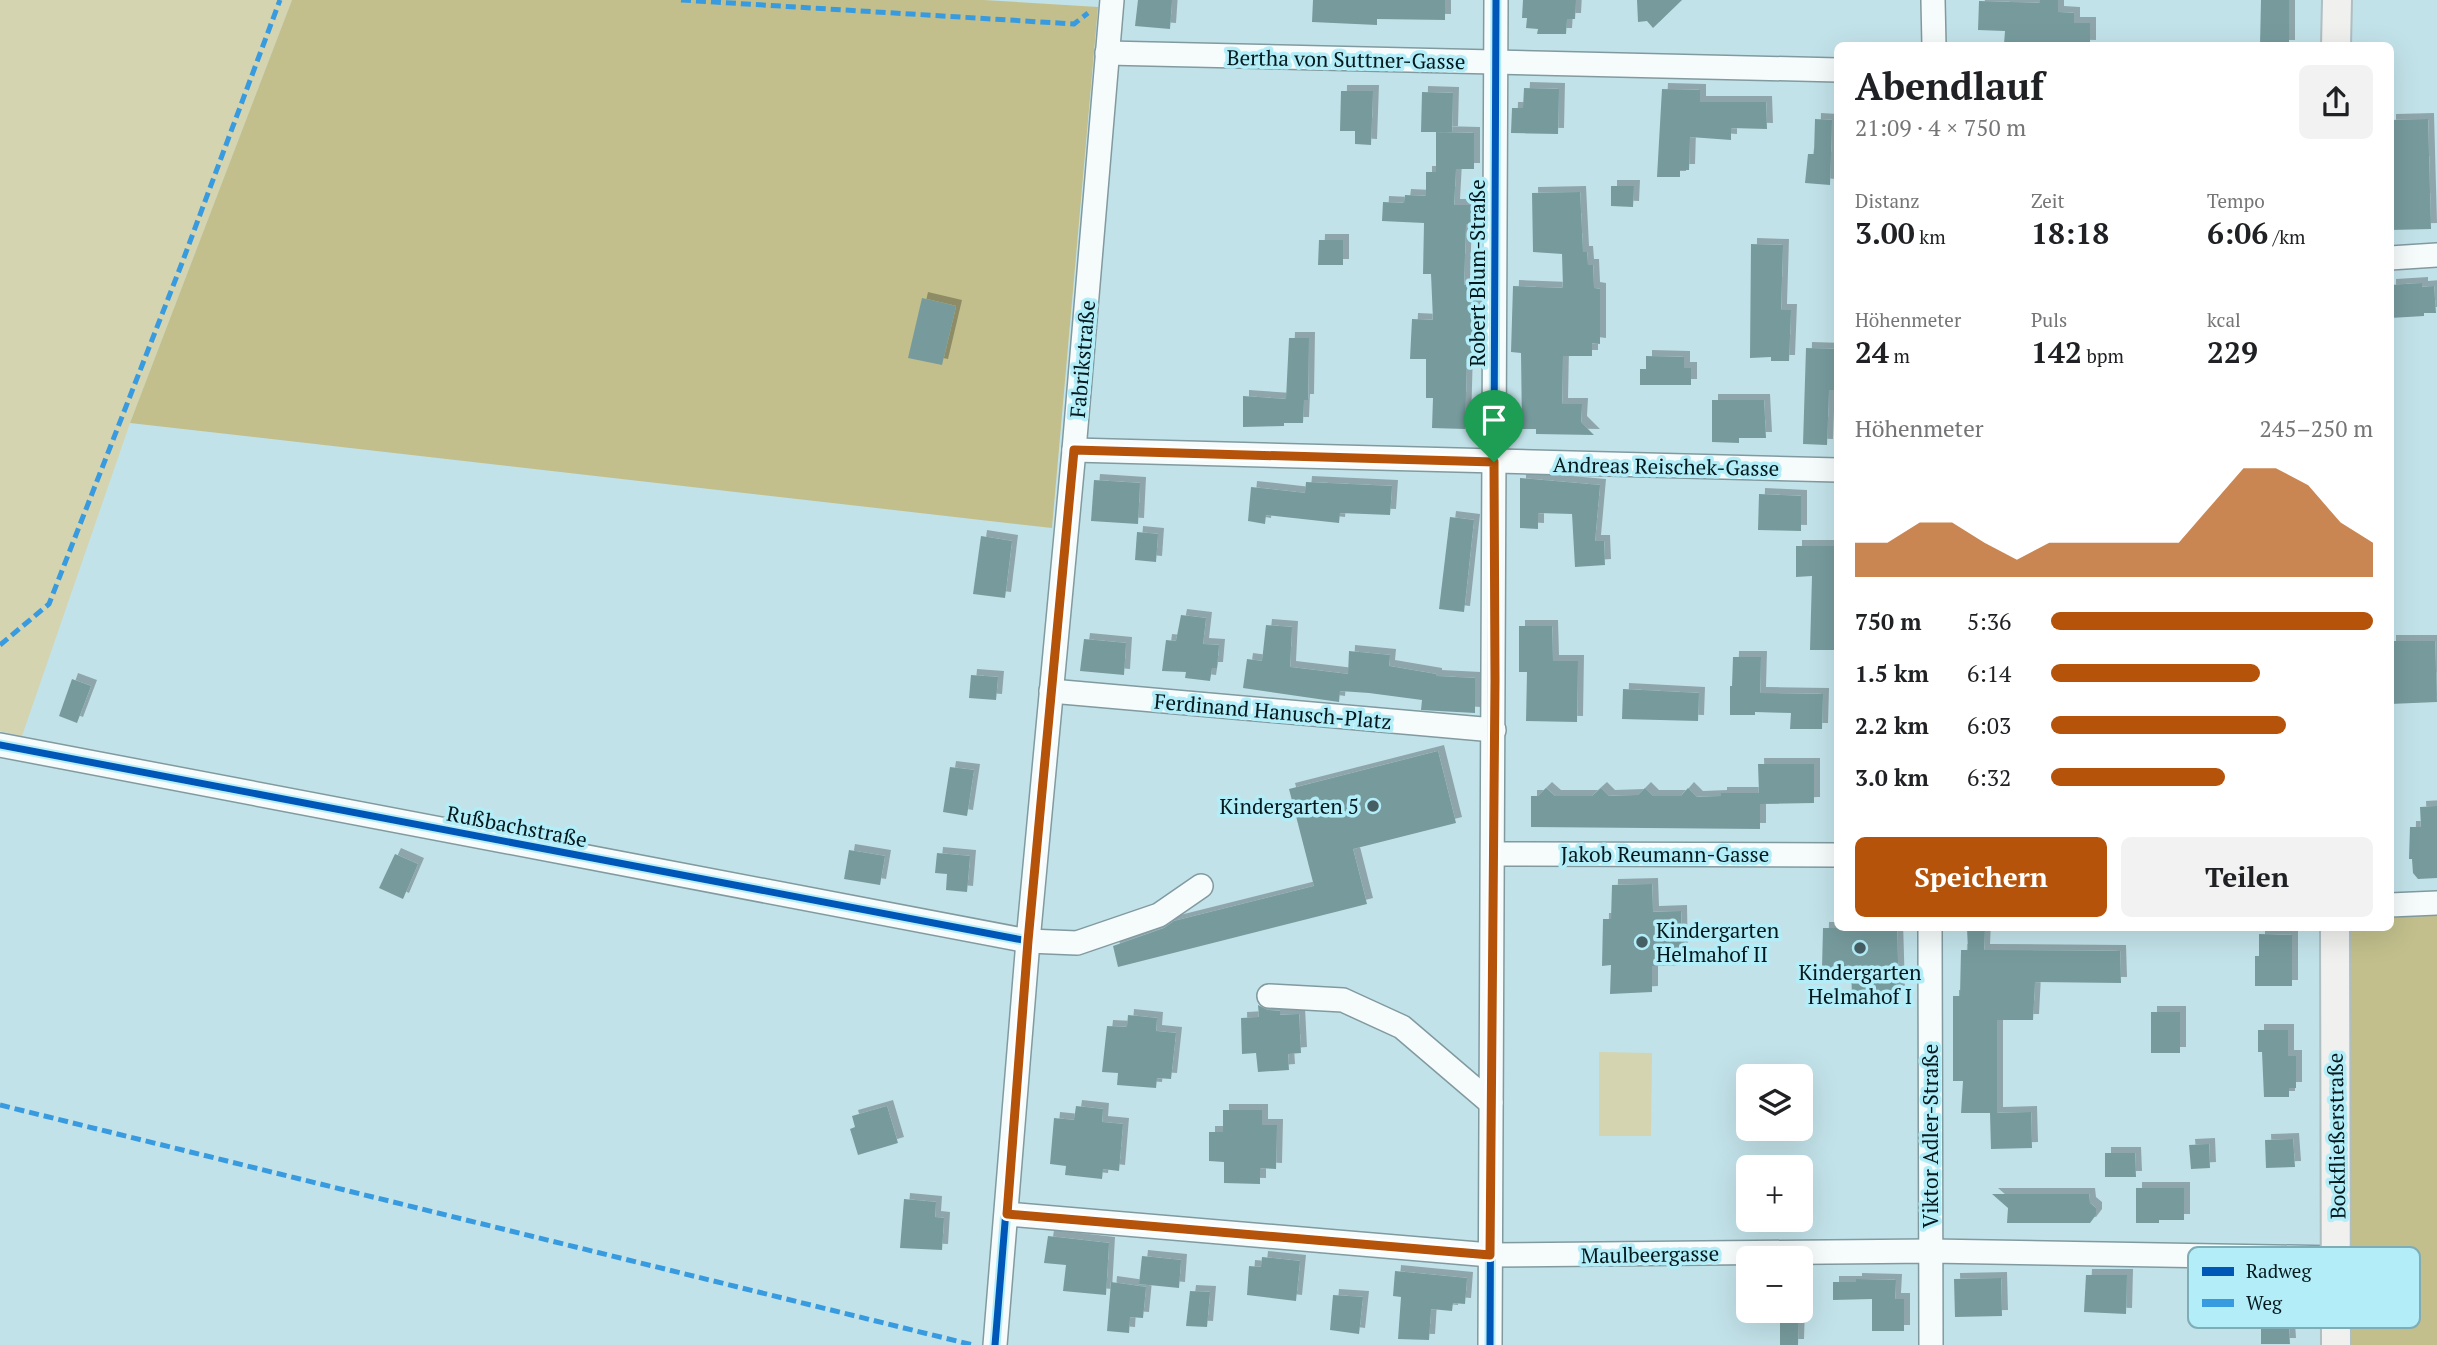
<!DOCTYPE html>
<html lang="de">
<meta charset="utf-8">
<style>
:root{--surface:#fff;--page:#f2f2f2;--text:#202124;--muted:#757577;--accent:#b45309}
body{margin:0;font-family:"PT Serif",serif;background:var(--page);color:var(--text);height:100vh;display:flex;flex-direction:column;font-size:26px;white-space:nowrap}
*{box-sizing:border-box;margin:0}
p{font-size:23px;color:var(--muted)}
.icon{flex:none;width:38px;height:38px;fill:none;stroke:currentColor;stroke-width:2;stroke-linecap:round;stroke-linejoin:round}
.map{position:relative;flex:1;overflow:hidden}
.panel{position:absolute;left:1834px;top:42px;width:560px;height:889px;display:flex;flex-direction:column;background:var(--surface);border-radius:10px;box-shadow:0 7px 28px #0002}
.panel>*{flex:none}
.fabs{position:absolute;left:1736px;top:1064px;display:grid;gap:14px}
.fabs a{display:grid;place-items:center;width:77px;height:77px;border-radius:10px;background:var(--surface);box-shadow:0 7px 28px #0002;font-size:35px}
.pin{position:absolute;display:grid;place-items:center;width:60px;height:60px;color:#fff;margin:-72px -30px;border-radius:50% 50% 50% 0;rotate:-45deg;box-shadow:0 0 7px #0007}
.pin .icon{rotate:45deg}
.round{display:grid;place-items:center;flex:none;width:74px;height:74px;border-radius:10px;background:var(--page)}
.head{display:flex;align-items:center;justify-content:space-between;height:119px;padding:0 21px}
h1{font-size:38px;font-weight:700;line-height:52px}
.metrics{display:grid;grid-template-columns:repeat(3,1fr);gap:10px;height:119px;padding:7px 21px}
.metrics div{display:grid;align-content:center}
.metrics b{font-size:30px;font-weight:700}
.metrics small{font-size:19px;font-weight:400}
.metrics p{font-size:19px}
.chart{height:196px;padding:14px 21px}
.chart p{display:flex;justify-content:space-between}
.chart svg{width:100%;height:126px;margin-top:7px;fill:var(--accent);opacity:.7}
.cta{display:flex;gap:14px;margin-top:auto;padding:14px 21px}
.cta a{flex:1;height:80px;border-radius:10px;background:var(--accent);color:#fff;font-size:28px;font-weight:700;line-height:80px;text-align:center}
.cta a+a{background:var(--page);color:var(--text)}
ul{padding:0 21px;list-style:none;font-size:23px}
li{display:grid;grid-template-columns:112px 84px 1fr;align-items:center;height:52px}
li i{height:18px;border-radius:9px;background:var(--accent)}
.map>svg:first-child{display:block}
.green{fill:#d4d4b0}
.forest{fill:#c2bf8c}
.building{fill:#779b9d;filter:url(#shadow)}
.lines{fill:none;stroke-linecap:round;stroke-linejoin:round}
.minor-casing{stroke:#819a9f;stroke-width:26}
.major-casing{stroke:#aebec1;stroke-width:32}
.minor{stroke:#f6fbfc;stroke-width:23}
.major{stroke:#f0f0ef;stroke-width:28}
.quiet{stroke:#399bdf;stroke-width:5;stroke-dasharray:10 5;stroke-linecap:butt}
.cycleway-casing{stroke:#b3edf8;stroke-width:11}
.cycleway{stroke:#0057b8;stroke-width:7}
.route-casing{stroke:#fff;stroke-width:14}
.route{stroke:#b45309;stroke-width:9}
.poi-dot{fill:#465f64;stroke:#b3edf8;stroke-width:2.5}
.labels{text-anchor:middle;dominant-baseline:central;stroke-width:7;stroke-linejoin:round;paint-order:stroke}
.street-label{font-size:21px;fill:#03191d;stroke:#b3edf8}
.poi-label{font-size:21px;fill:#03191d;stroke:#b3edf8;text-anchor:end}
.key{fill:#b3edf8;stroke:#7eadb6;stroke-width:2}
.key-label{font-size:19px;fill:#03191d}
</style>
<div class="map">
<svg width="2437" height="1345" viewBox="0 0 2437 1345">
<defs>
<filter id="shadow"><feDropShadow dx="6" dy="-6" stdDeviation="0" flood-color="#0004"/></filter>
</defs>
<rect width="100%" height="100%" fill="#c2e2e9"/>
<g class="green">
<path d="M 0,0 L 292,0 L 130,423 L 22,736 L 0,731 Z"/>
<path d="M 1599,1052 L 1652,1053 L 1651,1136 L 1599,1136 Z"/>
</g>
<g class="forest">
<path d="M 292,0 L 984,0 L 1098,7 L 1052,528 L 130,423 Z"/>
<path d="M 2437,911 L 2437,1345 L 2351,1345 L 2350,928 L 2390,928 L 2391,914 Z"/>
</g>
<g class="building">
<path d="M 1138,0 L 1172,0 L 1170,29 L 1135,26 Z"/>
<path d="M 1313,0 L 1445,0 L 1445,20 L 1377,19 L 1377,25 L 1312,22 Z"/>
<path d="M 1523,0 L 1576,0 L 1575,19 L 1567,19 L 1566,34 L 1537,34 L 1538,29 L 1526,28 L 1527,18 L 1522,18 Z"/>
<path d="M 1637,0 L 1682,0 L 1653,28 L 1647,21 L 1638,22 Z"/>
<path d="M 2040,0 L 2058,0 L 2058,12 L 2074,13 L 2074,23 L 2090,23 L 2090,46 L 2004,44 L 2005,31 L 1978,30 L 1979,1 L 2040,3 Z"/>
<path d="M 2261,0 L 2289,0 L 2289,46 L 2260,46 Z"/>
<path d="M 1524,88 L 1559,89 L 1558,134 L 1511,133 L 1512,108 L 1523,108 Z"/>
<path d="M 1662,89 L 1700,90 L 1700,102 L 1766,102 L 1767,129 L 1731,128 L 1731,140 L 1690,137 L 1689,170 L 1680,170 L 1680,177 L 1657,177 Z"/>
<path d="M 1341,91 L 1373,91 L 1371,145 L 1355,144 L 1355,131 L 1340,131 Z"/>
<path d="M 1422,92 L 1453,93 L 1452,132 L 1421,132 Z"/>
<path d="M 1815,119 L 1832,120 L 1830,185 L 1805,183 L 1808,154 L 1814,154 Z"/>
<path d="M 2428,119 L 2431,229 L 2390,230 L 2390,120 Z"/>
<path d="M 1436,132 L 1474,133 L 1474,169 L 1456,169 L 1454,205 L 1474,205 L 1474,224 L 1466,224 L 1464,285 L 1477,285 L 1477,357 L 1467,356 L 1465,429 L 1432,428 L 1433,398 L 1426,398 L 1426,359 L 1410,359 L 1412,319 L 1433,320 L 1431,274 L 1423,274 L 1424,223 L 1382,221 L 1383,202 L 1404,203 L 1405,195 L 1426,196 L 1426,172 L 1436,172 Z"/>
<path d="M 1611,186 L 1634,186 L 1633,207 L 1611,206 Z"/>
<path d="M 1580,192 L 1583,252 L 1587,252 L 1588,265 L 1593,265 L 1594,288 L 1600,289 L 1600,344 L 1592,343 L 1592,356 L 1563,356 L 1562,404 L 1582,404 L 1581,422 L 1594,435 L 1536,434 L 1536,429 L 1522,429 L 1521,353 L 1511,352 L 1513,286 L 1563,288 L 1562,254 L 1533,252 L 1532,193 Z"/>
<path d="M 1319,240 L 1343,240 L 1343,265 L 1318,265 Z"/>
<path d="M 1751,244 L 1783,245 L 1781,310 L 1791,310 L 1789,361 L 1771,361 L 1771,357 L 1750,358 Z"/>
<path d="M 2422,283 L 2422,287 L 2434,286 L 2436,313 L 2424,313 L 2424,316 L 2390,318 L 2390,285 Z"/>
<path d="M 922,298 L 956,306 L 942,365 L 908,358 Z"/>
<path d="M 1289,338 L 1309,338 L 1308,400 L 1304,400 L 1303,423 L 1284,423 L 1284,426 L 1243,427 L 1243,396 L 1286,399 Z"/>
<path d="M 1806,348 L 1838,349 L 1838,390 L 1829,390 L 1827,445 L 1803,444 Z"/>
<path d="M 1646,356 L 1684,357 L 1684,368 L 1691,368 L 1691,385 L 1640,385 L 1640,369 L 1646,369 Z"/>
<path d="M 1712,400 L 1764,400 L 1766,438 L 1739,438 L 1739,443 L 1712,442 Z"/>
<path d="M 1520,478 L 1600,485 L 1595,541 L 1604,541 L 1605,565 L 1575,567 L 1572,514 L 1538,513 L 1538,529 L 1520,528 Z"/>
<path d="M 1094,480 L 1140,483 L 1138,524 L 1091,521 Z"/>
<path d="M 1306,482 L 1392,486 L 1390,515 L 1340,513 L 1339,523 L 1266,515 L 1265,524 L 1248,521 L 1251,487 L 1305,493 Z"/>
<path d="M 1759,494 L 1801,496 L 1801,531 L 1758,530 Z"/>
<path d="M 1450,517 L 1474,520 L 1464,612 L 1439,609 Z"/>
<path d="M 1137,532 L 1158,534 L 1156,562 L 1135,560 Z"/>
<path d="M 981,536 L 1012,541 L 1005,598 L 973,594 Z"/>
<path d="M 1796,546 L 1838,546 L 1838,650 L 1810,650 L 1812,576 L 1796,577 Z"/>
<path d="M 1181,615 L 1206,618 L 1203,644 L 1219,645 L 1217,668 L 1212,668 L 1210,681 L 1185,678 L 1186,672 L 1162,671 L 1166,640 L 1176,641 Z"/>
<path d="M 1266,625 L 1292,627 L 1290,667 L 1348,674 L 1349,651 L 1390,655 L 1389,666 L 1436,674 L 1436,676 L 1475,678 L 1475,713 L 1421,710 L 1422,700 L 1369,693 L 1340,691 L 1339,702 L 1243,688 L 1247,659 L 1262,661 Z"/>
<path d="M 1519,626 L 1552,626 L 1553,661 L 1578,661 L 1577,722 L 1526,721 L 1527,672 L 1519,672 Z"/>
<path d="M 1084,639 L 1126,643 L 1124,675 L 1080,671 Z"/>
<path d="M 2390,641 L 2435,641 L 2437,702 L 2390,704 Z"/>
<path d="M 1733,657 L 1761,657 L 1760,693 L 1823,694 L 1822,729 L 1790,729 L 1791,713 L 1755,712 L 1755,715 L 1730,715 L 1730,686 L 1732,686 Z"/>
<path d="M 971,675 L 998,677 L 996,700 L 969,698 Z"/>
<path d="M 72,679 L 91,686 L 77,723 L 59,716 Z"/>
<path d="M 1623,689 L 1699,693 L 1698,721 L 1622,719 Z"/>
<path d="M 1438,751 L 1456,823 L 1353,849 L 1367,904 L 1118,967 L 1113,946 L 1164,928 L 1174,921 L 1314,886 L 1289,789 Z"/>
<path d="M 1758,764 L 1814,764 L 1814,803 L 1760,804 L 1760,829 L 1531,827 L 1531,796 L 1538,796 L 1546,788 L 1555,796 L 1592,796 L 1601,788 L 1609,796 L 1638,795 L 1645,788 L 1653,796 L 1681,796 L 1688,788 L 1697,797 L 1721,796 L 1721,793 L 1759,793 Z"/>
<path d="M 950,767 L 974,770 L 967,816 L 943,812 Z"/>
<path d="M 2437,806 L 2437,878 L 2418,879 L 2413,873 L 2412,859 L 2409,859 L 2410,827 L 2421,827 L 2420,807 Z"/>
<path d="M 849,850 L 885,856 L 880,885 L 844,879 Z"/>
<path d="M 937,853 L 970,856 L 967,892 L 946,890 L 947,874 L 935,873 Z"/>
<path d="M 395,854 L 418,864 L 403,899 L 379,888 Z"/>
<path d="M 1652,884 L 1653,912 L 1681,911 L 1682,965 L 1652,966 L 1652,992 L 1610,994 L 1611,965 L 1602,966 L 1603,919 L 1611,919 L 1612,885 Z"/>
<path d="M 1823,928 L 1897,928 L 1899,995 L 1852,996 L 1851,968 L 1822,968 Z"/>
<path d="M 1967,928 L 1985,928 L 1984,950 L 2120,951 L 2121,983 L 2035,982 L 2033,1020 L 1997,1020 L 1997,1113 L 2031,1112 L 2032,1148 L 1991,1149 L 1990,1113 L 1961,1113 L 1963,1081 L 1953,1081 L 1953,996 L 1960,996 L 1961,950 L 1968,950 Z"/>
<path d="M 2259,934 L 2292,935 L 2292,986 L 2255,986 L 2255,956 L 2259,956 Z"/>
<path d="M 1258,1005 L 1268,1010 L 1280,1011 L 1280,1015 L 1299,1014 L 1301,1053 L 1288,1054 L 1289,1070 L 1258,1072 L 1256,1053 L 1242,1054 L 1241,1018 L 1259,1017 Z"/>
<rect x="2151" y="1012" width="29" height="41"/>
<path d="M 1128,1015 L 1157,1018 L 1156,1031 L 1176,1033 L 1171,1079 L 1157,1078 L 1156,1088 L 1117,1085 L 1118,1073 L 1102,1072 L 1107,1026 L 1127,1027 Z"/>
<path d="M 2258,1030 L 2288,1030 L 2288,1056 L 2296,1056 L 2296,1088 L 2289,1088 L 2289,1097 L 2264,1097 L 2262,1052 L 2258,1052 Z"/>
<path d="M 887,1106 L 898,1143 L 858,1155 L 850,1129 L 855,1127 L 852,1116 Z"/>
<path d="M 1076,1106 L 1103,1109 L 1102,1122 L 1123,1124 L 1119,1171 L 1103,1169 L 1102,1179 L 1065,1175 L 1066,1166 L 1050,1164 L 1054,1118 L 1074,1120 Z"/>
<path d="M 1223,1110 L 1262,1110 L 1262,1125 L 1277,1125 L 1276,1169 L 1260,1168 L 1260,1184 L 1224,1183 L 1224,1162 L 1209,1161 L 1209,1132 L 1223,1132 Z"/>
<path d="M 2293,1139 L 2295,1167 L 2266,1168 L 2265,1140 Z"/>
<path d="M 2209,1144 L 2210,1168 L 2191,1169 L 2189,1145 Z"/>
<path d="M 2105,1153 L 2135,1153 L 2136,1177 L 2105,1177 Z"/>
<path d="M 2136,1188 L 2184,1188 L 2184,1220 L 2159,1220 L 2159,1223 L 2136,1223 Z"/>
<path d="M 1992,1194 L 2089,1194 L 2090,1203 L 2096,1208 L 2096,1215 L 2090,1223 L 2007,1223 L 2008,1208 Z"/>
<path d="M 904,1199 L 936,1202 L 935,1217 L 944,1218 L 942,1250 L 900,1248 Z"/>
<path d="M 1048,1236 L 1109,1243 L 1106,1295 L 1063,1291 L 1066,1265 L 1044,1263 Z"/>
<path d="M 1142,1256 L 1181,1260 L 1179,1288 L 1139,1284 Z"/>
<path d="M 1262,1257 L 1300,1261 L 1296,1301 L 1247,1295 L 1249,1266 L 1261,1267 Z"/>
<path d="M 1395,1271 L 1467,1278 L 1465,1304 L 1453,1303 L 1452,1311 L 1431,1309 L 1429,1340 L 1398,1339 L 1401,1297 L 1393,1296 Z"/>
<path d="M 2086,1275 L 2127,1275 L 2126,1314 L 2084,1312 Z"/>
<path d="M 2001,1278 L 2002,1316 L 1955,1317 L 1954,1279 Z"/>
<path d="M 2261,1278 L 2306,1279 L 2306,1329 L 2289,1329 L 2290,1344 L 2261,1344 Z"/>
<path d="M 1856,1279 L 1896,1280 L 1895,1299 L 1904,1299 L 1904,1331 L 1872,1331 L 1872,1299 L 1833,1300 L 1833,1282 L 1856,1282 Z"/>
<path d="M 1111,1282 L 1146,1287 L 1143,1318 L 1130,1317 L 1129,1333 L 1107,1331 Z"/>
<path d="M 1190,1291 L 1210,1292 L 1207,1327 L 1186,1326 Z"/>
<path d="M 1333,1295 L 1363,1297 L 1359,1334 L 1330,1330 Z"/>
<path d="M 1780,1311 L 1799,1311 L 1798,1345 L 1780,1345 Z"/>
</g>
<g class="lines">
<defs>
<g id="minor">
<path d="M 1933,0 L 1934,46"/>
<path d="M 1107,53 L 1838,70"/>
<path d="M 2390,258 L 2437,255"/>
<path d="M 1074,450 L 1838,470"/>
<path d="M 1051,691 L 1494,730"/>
<path d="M 0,745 L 1028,941 L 1077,943 L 1159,915 L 1201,886"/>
<path d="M 1493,854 L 1838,855"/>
<path d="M 2390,905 L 2437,903"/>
<path d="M 1930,928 L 1931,1345"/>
<path d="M 1269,996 L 1343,1000 L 1402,1027 L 1491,1103"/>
<path d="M 1007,1214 L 1490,1255 L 1931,1251 L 2338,1258"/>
<path d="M 995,1345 L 1028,941 L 1074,450 L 1112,0"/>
<path d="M 1490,1345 L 1496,0"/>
</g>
<g id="major">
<path d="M 2336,46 L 2337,0"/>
<path d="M 2335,928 L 2336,1345"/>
</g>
</defs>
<use href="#minor" class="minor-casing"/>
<use href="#major" class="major-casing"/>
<use href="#minor" class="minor"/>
<use href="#major" class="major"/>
<g class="quiet">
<path d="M 681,0 L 1074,24 L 1088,13"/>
<path d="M 0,645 L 49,604 L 182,263 L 280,0"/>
<path d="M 0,1105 L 973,1345"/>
</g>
<defs>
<g id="cycleway">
<path d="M 0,745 L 1028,941 L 995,1345"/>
<path d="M 1490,1345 L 1496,0"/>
</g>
</defs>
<use href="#cycleway" class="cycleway-casing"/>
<use href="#cycleway" class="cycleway"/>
</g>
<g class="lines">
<defs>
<path id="route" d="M 1074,450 L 1494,462 L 1495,680 L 1490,1255 L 1007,1214 L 1028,941 Z"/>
</defs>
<use href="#route" class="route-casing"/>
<use href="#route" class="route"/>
</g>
<g class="poi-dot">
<circle cx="1373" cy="806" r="7"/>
<circle cx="1642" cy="942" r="7"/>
<circle cx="1860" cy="948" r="7"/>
</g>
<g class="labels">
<g class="street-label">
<text transform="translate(1346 59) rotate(1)">Bertha von Suttner-Gasse</text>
<text transform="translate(1477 273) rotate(-90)">Robert Blum-Straße</text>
<text transform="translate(1082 359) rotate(-85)">Fabrikstraße</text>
<text transform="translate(1666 466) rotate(1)">Andreas Reischek-Gasse</text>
<text transform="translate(1273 711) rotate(5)">Ferdinand Hanusch-Platz</text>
<text transform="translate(517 826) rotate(11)">Rußbachstraße</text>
<text x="1665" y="854">Jakob Reumann-Gasse</text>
<text transform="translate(1930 1136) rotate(-90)">Viktor Adler-Straße</text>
<text transform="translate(2336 1136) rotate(-91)">Bockfließerstraße</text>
<text transform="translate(1650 1254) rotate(-1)">Maulbeergasse</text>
</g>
<g class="poi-label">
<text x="1359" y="806">Kindergarten 5</text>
<text x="1656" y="930" text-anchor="start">Kindergarten<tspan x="1656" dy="24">Helmahof II</tspan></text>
<text x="1860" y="972" text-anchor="middle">Kindergarten<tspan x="1860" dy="24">Helmahof I</tspan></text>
</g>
</g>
<rect x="2188" y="1247" width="232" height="81" rx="10" class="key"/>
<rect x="2202" y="1267" width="32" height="9" fill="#0057b8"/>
<rect x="2202" y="1299" width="32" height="8" fill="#399bdf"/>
<g class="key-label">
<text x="2246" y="1278">Radweg</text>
<text x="2246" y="1310">Weg</text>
</g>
</svg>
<div class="fabs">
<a><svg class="icon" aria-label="layers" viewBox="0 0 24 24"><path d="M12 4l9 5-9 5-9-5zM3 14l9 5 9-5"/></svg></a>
<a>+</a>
<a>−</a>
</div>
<div class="pin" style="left:1494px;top:462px;background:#1e9e55"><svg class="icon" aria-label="arrive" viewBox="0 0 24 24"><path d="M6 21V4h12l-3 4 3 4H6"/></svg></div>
<section class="panel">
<div class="head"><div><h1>Abendlauf</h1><p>21:09 · 4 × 750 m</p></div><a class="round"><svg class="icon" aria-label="share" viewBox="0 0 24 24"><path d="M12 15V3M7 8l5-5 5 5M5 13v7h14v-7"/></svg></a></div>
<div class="metrics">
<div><p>Distanz</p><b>3.00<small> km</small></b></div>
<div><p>Zeit</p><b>18:18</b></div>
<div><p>Tempo</p><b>6:06<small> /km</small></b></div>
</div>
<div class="metrics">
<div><p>Höhenmeter</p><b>24<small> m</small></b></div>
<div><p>Puls</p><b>142<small> bpm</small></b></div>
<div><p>kcal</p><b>229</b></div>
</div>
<div class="chart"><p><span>Höhenmeter</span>245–250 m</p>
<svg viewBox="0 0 160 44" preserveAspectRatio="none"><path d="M0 44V32L10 32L20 25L30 25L40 32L50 38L60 32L70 32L80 32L90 32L100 32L110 19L120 6L130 6L140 12L150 25L160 32V44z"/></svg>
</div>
<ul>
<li><b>750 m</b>5:36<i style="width:100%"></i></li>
<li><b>1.5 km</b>6:14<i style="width:65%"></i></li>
<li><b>2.2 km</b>6:03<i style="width:73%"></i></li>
<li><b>3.0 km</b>6:32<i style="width:54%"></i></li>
</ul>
<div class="cta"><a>Speichern</a><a>Teilen</a></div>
</section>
</div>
